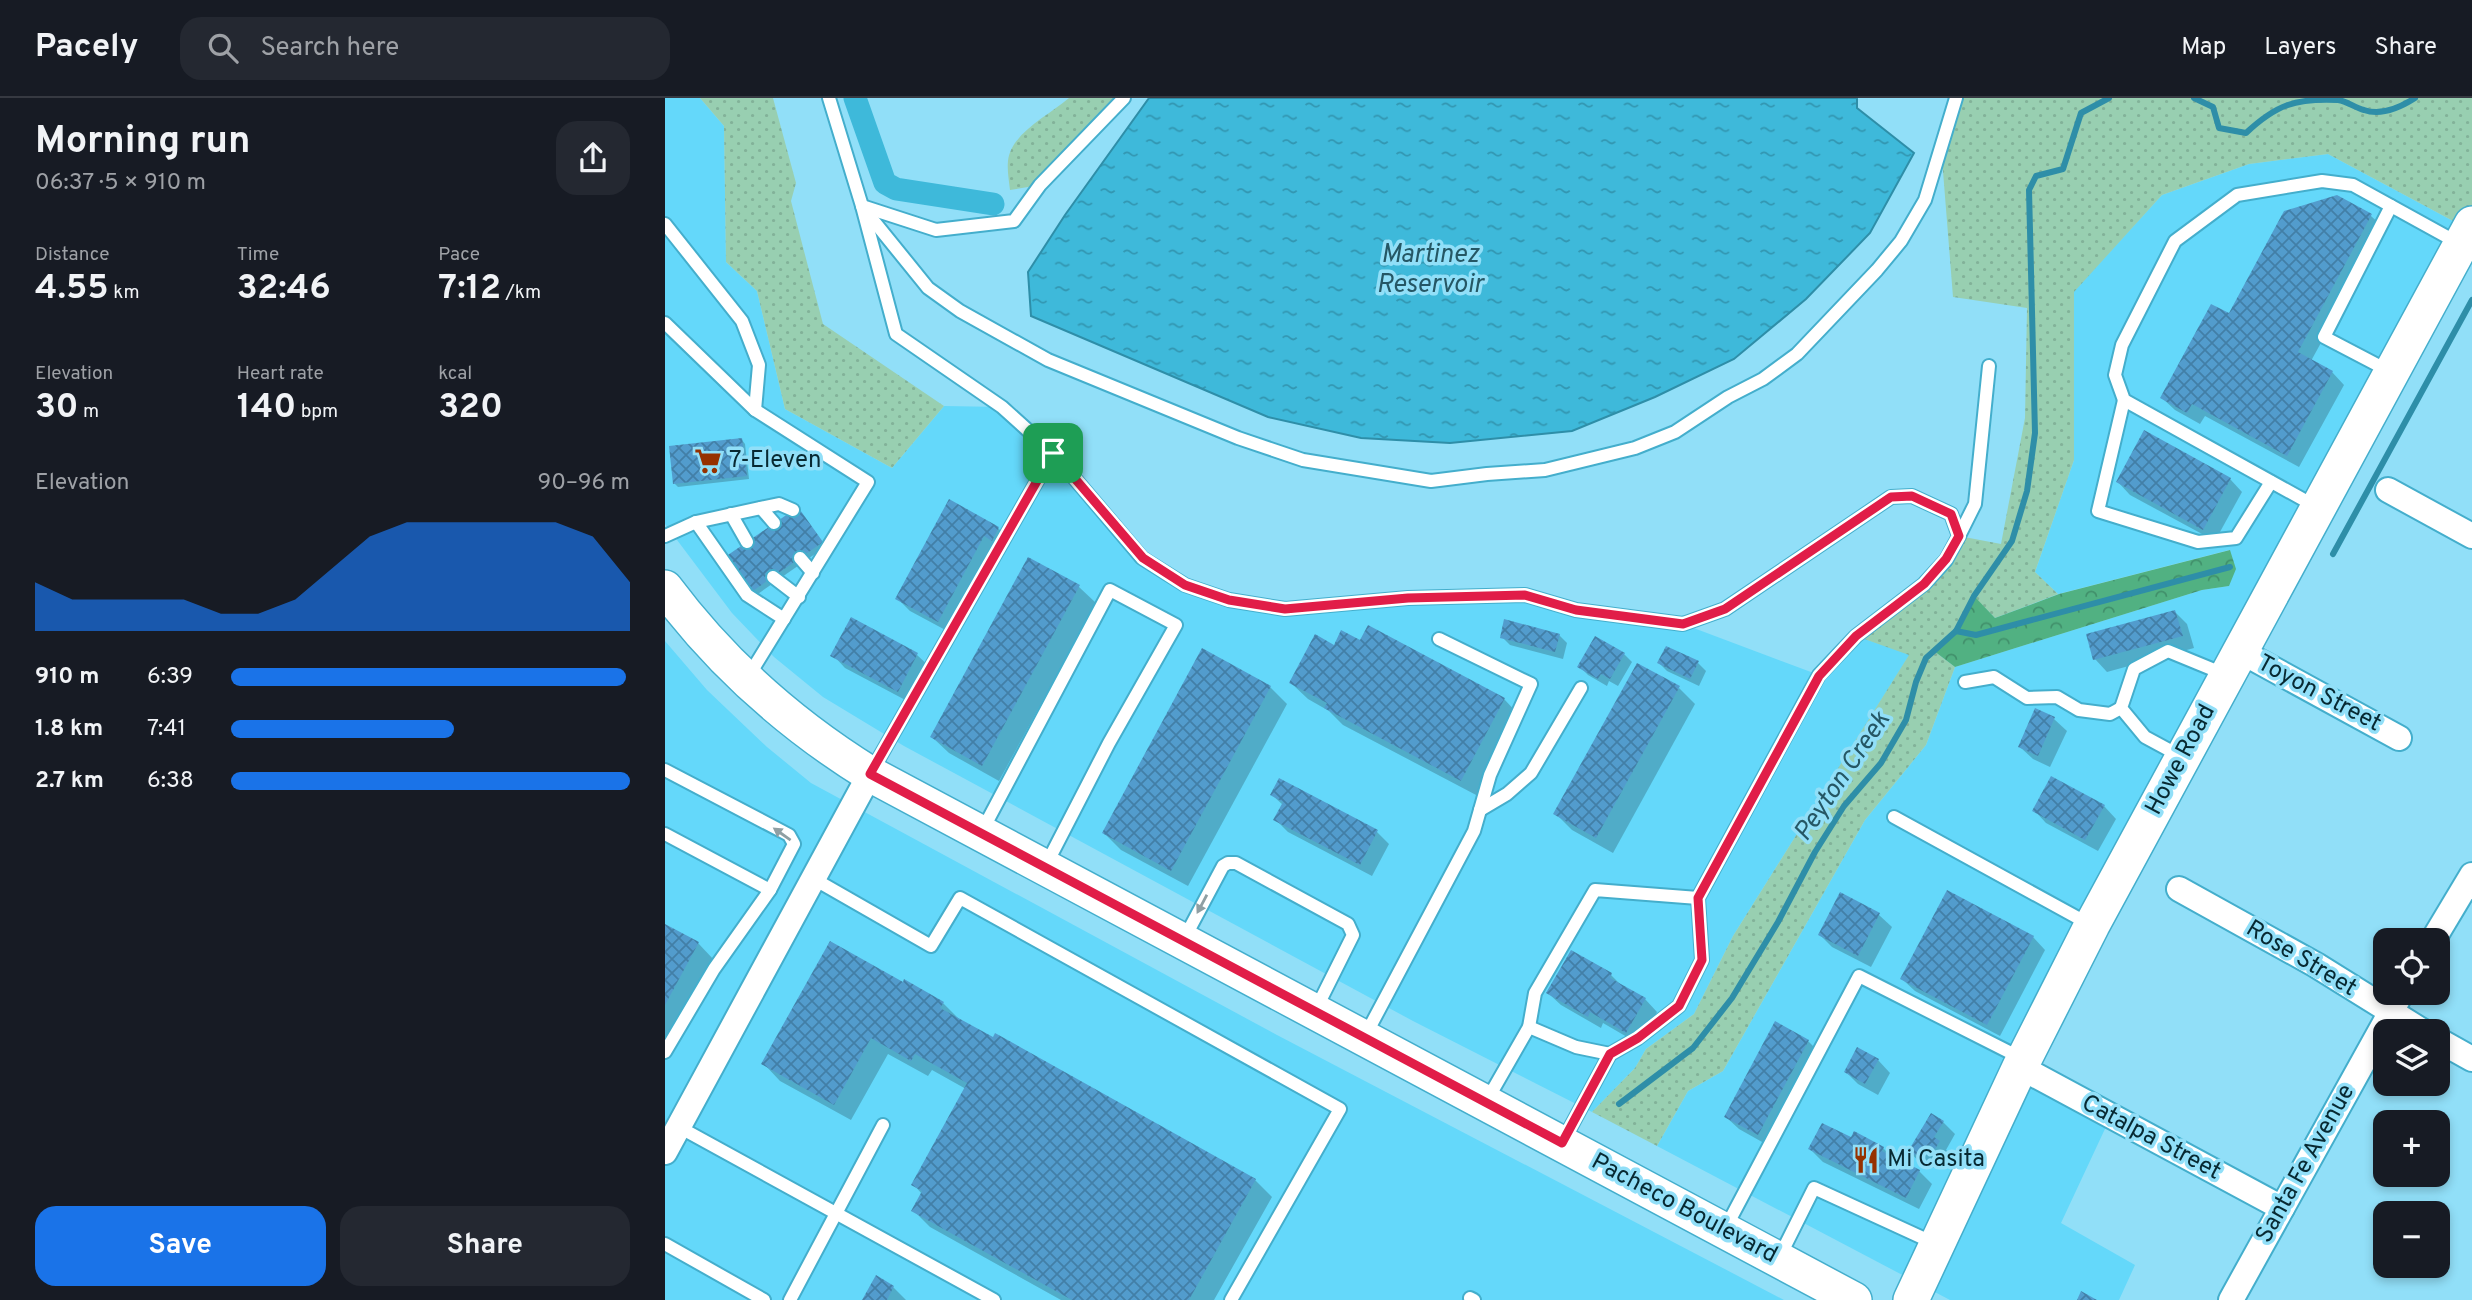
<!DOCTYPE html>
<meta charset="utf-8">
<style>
:root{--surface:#171b24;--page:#242831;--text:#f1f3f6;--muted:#9ea1a6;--line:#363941;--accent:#1a73e8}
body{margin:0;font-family:Overpass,sans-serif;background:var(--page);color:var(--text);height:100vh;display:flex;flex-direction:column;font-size:26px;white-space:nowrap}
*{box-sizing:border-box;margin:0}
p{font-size:23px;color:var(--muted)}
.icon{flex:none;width:38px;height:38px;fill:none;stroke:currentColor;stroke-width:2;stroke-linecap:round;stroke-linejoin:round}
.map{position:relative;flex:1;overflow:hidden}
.details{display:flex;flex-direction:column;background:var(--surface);width:665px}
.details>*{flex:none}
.controls{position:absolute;left:1708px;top:830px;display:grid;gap:14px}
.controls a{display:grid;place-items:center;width:77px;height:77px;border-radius:14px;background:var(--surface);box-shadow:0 4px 10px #0003;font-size:35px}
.pin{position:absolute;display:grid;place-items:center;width:60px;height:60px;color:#fff;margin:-30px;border-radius:14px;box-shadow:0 4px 10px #0006}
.round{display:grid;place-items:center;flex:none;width:74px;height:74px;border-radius:21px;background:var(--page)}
.summary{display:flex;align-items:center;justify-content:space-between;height:119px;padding:0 35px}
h1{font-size:38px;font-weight:700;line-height:52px}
.metrics{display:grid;grid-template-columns:repeat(3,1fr);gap:10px;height:119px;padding:7px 35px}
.metrics div{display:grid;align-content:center}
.metrics b{font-size:35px;font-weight:700}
.metrics small{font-size:19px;font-weight:400}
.metrics p{font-size:19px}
.chart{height:196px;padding:14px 35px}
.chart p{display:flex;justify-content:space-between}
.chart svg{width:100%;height:126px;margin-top:7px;fill:var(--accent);opacity:.7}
.primary-button{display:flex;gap:14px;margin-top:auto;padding:14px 35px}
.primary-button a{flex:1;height:80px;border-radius:21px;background:var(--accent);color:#fff;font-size:28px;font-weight:700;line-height:80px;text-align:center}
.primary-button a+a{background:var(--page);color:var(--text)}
ul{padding:0 35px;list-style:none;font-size:23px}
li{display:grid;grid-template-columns:112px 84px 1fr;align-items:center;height:52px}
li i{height:18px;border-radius:9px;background:var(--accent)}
header{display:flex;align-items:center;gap:42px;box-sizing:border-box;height:98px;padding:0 35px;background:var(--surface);border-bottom:2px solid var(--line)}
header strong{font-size:33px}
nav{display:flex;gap:38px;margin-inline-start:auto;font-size:24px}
.search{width:490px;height:63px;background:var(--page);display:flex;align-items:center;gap:18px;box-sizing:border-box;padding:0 24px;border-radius:21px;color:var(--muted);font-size:26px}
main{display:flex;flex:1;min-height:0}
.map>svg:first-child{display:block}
.built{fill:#64d8fa}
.grass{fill:url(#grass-dots)}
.forest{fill:url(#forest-crowns)}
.water{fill:url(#water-ripples);stroke:#2e8ea8;stroke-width:2}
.shadow{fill:#0003}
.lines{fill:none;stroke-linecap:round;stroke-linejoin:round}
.stream{stroke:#2e8ea8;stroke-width:6}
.canal{stroke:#3eb9da;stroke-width:23}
.building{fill:url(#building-cross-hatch)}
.lane-casing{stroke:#44aecc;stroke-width:16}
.street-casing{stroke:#44aecc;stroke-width:28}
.secondary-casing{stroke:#44aecc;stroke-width:38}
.lane{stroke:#fff;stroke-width:12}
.street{stroke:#fff;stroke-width:24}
.secondary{stroke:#fff;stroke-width:35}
.oneway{fill:#8f9fa3}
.route-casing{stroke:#fff;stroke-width:14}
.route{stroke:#e11d48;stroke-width:9}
.labels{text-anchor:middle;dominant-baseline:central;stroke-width:7;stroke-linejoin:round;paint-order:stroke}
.poi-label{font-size:24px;fill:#072932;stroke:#91dff8;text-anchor:start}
.street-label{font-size:24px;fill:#072932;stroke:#91dff8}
.water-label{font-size:26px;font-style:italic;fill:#255765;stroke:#91dff8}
</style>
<header>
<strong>Pacely</strong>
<div class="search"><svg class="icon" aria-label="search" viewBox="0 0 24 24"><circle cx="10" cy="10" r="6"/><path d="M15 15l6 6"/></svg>Search here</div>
<nav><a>Map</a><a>Layers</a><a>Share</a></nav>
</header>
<main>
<section class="details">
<div class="summary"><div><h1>Morning run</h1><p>06:37 · 5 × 910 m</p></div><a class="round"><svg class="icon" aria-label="share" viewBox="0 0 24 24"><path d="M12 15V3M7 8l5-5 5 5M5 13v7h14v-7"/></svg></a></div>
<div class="metrics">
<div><p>Distance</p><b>4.55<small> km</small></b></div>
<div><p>Time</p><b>32:46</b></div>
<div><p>Pace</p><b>7:12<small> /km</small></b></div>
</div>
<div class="metrics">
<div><p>Elevation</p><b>30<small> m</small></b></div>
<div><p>Heart rate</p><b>140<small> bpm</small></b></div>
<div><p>kcal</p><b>320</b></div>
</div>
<div class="chart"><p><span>Elevation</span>90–96 m</p>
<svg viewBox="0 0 160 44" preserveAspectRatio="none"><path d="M0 44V27L10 33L20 33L30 33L40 33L50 38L60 38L70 33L80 22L90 11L100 6L110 6L120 6L130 6L140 6L150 11L160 27V44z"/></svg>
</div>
<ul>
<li><b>910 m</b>6:39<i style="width:99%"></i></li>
<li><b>1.8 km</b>7:41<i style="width:56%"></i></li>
<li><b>2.7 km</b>6:38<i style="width:100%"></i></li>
</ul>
<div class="primary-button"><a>Save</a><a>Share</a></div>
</section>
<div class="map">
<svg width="1807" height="1202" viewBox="0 0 1807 1202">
<defs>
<pattern id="grass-dots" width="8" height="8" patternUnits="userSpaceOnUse" patternTransform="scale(1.75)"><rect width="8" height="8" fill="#98cfb1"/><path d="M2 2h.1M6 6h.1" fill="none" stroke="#82b299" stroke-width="1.8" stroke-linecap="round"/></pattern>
<pattern id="forest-crowns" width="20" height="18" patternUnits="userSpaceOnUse" patternTransform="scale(1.75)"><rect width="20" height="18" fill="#51b182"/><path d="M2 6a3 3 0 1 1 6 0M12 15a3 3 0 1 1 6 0" fill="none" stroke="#41906b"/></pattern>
<pattern id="water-ripples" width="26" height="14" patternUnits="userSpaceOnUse" patternTransform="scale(1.75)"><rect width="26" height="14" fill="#3eb9da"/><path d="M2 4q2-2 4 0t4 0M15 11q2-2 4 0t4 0" fill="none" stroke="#3296b1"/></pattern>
<pattern id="building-cross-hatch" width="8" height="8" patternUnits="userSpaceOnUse" patternTransform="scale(1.75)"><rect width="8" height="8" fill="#529ccd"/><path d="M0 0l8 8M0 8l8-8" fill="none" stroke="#427fa7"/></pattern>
</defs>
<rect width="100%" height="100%" fill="#91dff8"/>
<g class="built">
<path d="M 0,0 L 35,0 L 59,28 L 61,164 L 92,193 L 120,311 L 227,370 L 279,308 L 337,309 L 477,460 L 520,487 L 620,511 L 860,497 L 1018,526 L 1154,577 L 1191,538 L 1245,556 L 1068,838 L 1029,916 L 981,951 L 970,970 L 927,1014 L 748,923 L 239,648 L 158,599 L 109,559 L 67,515 L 0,426 Z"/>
<path d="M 1663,56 L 1803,131 L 1355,969 L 1446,1018 L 1396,1125 L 1470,1167 L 1454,1202 L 1285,1202 L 992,1048 L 1023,993 L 1058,973 L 1200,722 L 1261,647 L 1290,569 L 1537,492 L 1564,488 L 1564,452 L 1393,496 L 1370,474 L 1409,362 L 1408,194 L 1497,97 L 1584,66 Z"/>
<path d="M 0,543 L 42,592 L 102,649 L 146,685 L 612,937 L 1119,1202 L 0,1202 Z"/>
</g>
<g class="grass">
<path d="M 35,0 L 108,0 L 131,85 L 126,103 L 158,226 L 279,308 L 227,370 L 120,311 L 92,193 L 61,164 L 59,28 Z"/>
<path d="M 404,0 L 459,0 L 375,87 L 345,92 C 344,83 342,72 343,63 C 346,35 383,18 404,0 Z"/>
<path d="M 1291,0 L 1807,0 L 1807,115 L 1803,131 L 1663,56 L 1584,66 L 1497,97 L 1409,194 L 1409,362 L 1370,474 L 1393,496 L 1330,520 L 1309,499 L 1291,533 L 1269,553 L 1290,569 L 1261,647 L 1200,722 L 1058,973 L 1023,993 L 992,1048 L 927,1014 L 970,970 L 981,951 L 1029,916 L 1068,838 L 1244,557 L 1191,538 L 1259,486 L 1294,438 L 1336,446 L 1360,320 L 1362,210 L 1288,199 L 1276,48 Z"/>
</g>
<path class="forest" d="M 1565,452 L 1571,471 L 1564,488 L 1537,492 L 1290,569 L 1269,553 L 1291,533 L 1309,498 L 1330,520 L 1394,496 Z"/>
<path class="water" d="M 484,0 L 1192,0 L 1192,10 L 1249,55 L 1205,135 L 1141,201 L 1069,261 L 990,299 L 907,333 L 785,345 L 696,340 L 603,319 L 366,218 L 363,174 L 400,117 Z"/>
<g class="shadow">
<path d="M 1672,99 L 1706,118 L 1719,130 L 1646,263 L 1667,274 L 1679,287 L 1634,369 L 1540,318 L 1535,326 L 1510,312 L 1497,300 L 1565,217 Z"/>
<path d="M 77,342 L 80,346 L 84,381 L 13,389 L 9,385 Z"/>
<path d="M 1565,381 L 1577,394 L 1550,443 L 1465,397 L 1453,384 Z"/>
<path d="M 285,404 L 333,430 L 346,443 L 340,454 L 332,450 L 286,535 L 245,513 L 232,500 Z"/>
<path d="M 136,414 L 160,449 L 90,498 L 86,494 Z"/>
<path d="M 363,461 L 414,489 L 431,505 L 334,683 L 284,655 L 267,639 Z"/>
<path d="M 1510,514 L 1522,526 L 1529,550 L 1442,574 L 1430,561 Z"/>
<path d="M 186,522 L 252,557 L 265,569 L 246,605 L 180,570 L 168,557 Z"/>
<path d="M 894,537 L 902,545 L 898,561 L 845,547 L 837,539 Z"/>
<path d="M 696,545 L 839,601 L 855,618 L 813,698 L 678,627 L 664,613 L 643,601 L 626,585 L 669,549 Z"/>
<path d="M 959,556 L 967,564 L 953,588 L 944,583 L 942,588 L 923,577 L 915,569 Z"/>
<path d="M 994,565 L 1033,565 L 1041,573 L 1034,588 L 1002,573 Z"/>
<path d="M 605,589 L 622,606 L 523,788 L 456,752 L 439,735 Z"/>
<path d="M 1014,590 L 1030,606 L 948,755 L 907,732 L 891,716 Z"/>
<path d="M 1389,621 L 1402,633 L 1385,669 L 1368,661 L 1355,649 Z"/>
<path d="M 607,697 L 712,734 L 724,746 L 707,778 L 623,734 L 610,721 L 618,707 Z"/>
<path d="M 1439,708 L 1451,721 L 1433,753 L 1381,725 L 1369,712 Z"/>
<path d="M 1176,796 L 1214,817 L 1227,829 L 1206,869 L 1167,849 L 1155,837 Z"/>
<path d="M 0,827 L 33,845 L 49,862 L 0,953 Z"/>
<path d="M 1368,839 L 1380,852 L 1335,938 L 1250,893 L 1237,881 Z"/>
<path d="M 946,877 L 959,890 L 980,901 L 992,914 L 974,946 L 938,925 L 936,930 L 896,907 L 883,895 Z"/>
<path d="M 238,886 L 278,905 L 295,922 L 590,1082 L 607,1099 L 549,1202 L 396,1202 L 265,1129 L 248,1112 L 257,1096 L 248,1086 L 301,991 L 267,972 L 263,978 L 223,956 L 186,1022 L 115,983 L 99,966 Z"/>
<path d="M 1111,926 L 1143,943 L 1156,956 L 1106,1049 L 1074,1031 L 1061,1019 Z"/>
<path d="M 1213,962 L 1225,975 L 1213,997 L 1193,986 L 1181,974 Z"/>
<path d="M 1278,1024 L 1290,1036 L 1281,1052 L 1287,1057 L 1283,1063 L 1277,1058 L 1270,1070 L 1257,1067 L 1245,1054 Z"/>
<path d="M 1187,1042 L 1218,1050 L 1228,1060 L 1254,1073 L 1267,1086 L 1254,1111 L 1158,1064 L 1145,1051 Z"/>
<path d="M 228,1189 L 241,1202 L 199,1202 Z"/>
</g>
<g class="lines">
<g class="stream">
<path d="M 1529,0 L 1548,9 L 1554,30 L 1581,35 C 1611,7 1630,0 1673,2 C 1682,3 1690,10 1699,12 C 1716,18 1736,9 1750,0"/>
<path d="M 1668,456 L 1807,202"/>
<path d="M 1291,533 L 1311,537 L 1565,469"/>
<path d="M 954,1006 L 1028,950 L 1067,900 L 1113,824 L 1150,754 L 1179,708 L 1216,665 L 1241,622 L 1251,584 L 1261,560 L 1291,533 L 1309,498 L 1347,443 L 1362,393 L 1370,335 L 1364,92 L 1371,78 L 1398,71 L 1416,15 L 1444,0"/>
</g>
<path class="canal" d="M 190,0 L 220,85 L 231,91 L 328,106"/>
</g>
<g class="building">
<path d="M 1672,97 L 1707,116 L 1633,254 L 1668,273 L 1622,358 L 1527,306 L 1522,315 L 1495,300 L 1546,206 L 1564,215 L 1619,113 Z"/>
<path d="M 1479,332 L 1566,380 L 1538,432 L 1451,384 Z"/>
<path d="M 77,340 L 82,378 L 8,386 L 4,348 Z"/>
<path d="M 284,401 L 334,429 L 327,443 L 319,438 L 273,524 L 230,501 Z"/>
<path d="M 133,409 L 158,444 L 85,495 L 60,459 Z"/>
<path d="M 363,459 L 415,487 L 317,668 L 265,639 Z"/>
<path d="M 1510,512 L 1518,538 L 1428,562 L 1421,536 Z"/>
<path d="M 186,519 L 253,555 L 233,594 L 165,558 Z"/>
<path d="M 839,521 L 895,536 L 890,554 L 835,540 Z"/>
<path d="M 703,527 L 840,600 L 796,683 L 659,610 L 662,605 L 624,585 L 650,536 L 669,547 L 676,532 L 695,542 Z"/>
<path d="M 930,538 L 960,555 L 945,581 L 936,576 L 933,581 L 912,569 Z"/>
<path d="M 1001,548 L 1034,563 L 1025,581 L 992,565 Z"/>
<path d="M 537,550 L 606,588 L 506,773 L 437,735 Z"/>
<path d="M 972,565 L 1015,588 L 931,740 L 888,716 Z"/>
<path d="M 1370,610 L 1390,619 L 1373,658 L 1353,649 Z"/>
<path d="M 1386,678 L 1440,707 L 1420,742 L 1367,713 Z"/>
<path d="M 614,680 L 713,732 L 695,767 L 608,722 L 618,704 L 605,697 Z"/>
<path d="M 1282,792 L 1369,838 L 1322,927 L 1235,881 Z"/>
<path d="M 1175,794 L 1215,815 L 1193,858 L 1153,837 Z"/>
<path d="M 0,826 L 34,844 L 0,907 Z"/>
<path d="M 165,843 L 238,884 L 239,881 L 279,904 L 275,910 L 328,939 L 330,935 L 591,1081 L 524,1202 L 407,1202 L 246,1113 L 257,1093 L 246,1087 L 302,985 L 250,956 L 246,963 L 206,940 L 169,1007 L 96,966 Z"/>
<path d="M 906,852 L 947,875 L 945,880 L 981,900 L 961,935 L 925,914 L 923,919 L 881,895 Z"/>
<path d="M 1110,923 L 1144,942 L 1093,1037 L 1059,1019 Z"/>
<path d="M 1192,949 L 1214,961 L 1200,986 L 1179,974 Z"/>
<path d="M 1266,1015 L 1279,1023 L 1269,1039 L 1275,1043 L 1270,1051 L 1264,1047 L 1257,1058 L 1242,1055 Z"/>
<path d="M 1157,1025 L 1186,1039 L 1189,1033 L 1219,1049 L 1217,1053 L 1255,1072 L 1241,1100 L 1143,1051 Z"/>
<path d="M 211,1177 L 229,1188 L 222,1202 L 197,1202 Z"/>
<path d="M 1416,1193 L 1432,1202 L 1412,1202 Z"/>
</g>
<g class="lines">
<defs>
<g id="lane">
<path d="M 164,0 L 197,108 L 231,236 L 337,309 L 388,355 L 477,460 L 520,487 L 564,502 L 620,511 L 743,500 L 860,497 L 911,512 L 1018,526 L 1060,511 L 1226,399 L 1247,398 L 1286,416 L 1294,438 L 1281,462 L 1259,486 L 1191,538 L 1154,577 L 1033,800 L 1037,862 L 1014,908 L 973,940 L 945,956 L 897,1045"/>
<path d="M 197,108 L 271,132 L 349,123 L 375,87 L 459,0"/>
<path d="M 199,111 L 263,190 L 295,213 L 383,262 L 573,340 L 638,362 L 766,383 L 822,376 L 880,372 L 970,350 L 1010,334 L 1063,299 L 1098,281 L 1132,256 L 1212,172 L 1236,143 L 1260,102 L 1291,0"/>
<path d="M 0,126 L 77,223 L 94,267 L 90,312"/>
<path d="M 0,225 L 90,312 L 203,384 L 83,579"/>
<path d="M 1724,273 L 1659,239 L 1726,108"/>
<path d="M 1459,302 L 1433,413 L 1533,444 L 1571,440 L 1606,384"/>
<path d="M 1650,408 L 1459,302 L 1450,277 L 1457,247 L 1510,143 L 1572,97 L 1657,83 L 1688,87 L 1795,146"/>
<path d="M 96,410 L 109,425"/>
<path d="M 66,416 L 82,444"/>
<path d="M 0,438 L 31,424"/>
<path d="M 1294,438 L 1310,406 L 1324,268"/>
<path d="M 135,460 L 148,475"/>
<path d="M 108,479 L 134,499"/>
<path d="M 119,521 L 82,497 L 31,424 L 114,406 L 128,412"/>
<path d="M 1300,584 L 1329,579 L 1362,600 L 1392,599 L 1414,612 L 1445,616 L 1456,610"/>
<path d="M 1517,659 L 1480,639 L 1456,610 L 1469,571 L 1503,553 L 1559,576"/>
<path d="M 0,672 L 124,737 L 129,746 L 105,792 L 49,871 L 0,954"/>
<path d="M 205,676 L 388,355"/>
<path d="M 815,712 L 842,696 L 866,675 L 916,590"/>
<path d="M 1229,719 L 1424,826"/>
<path d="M 317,733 L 445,492 L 511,527 L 444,645 L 380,769"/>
<path d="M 0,736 L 105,792"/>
<path d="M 149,781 L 266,848 L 295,800 L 675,1011 L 566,1202"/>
<path d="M 519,841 L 558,768 L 563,765 L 571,765 L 683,826 L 688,837 L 650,913"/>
<path d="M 864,929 L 911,949 L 945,956"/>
<path d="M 699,940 L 809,733 L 825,677 L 866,586 L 774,541"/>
<path d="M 821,1004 L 864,929 L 870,895 L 930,792 L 1033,800"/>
<path d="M 14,1029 L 329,1202"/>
<path d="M 1060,1131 L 1194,878 L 1356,960"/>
<path d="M 0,1146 L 99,1202"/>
<path d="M 1114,1160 L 1149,1090 L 1271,1146"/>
<path d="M 805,1200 L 809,1202"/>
<path d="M 125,1202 L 218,1027"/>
</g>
<g id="street">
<path d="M 1723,392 L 1807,438"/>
<path d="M 1575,553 L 1734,640"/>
<path d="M 1514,791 L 1651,867 L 1757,933"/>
<path d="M 1768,842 L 1807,777"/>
<path d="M 1773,942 L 1807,961"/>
<path d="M 1355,969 L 1617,1110"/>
<path d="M 0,1054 L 205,676"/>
<path d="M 1566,1202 L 1737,894"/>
</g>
<g id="secondary">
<path d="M 0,490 C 56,565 126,627 205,676 L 1189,1202"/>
<path d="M 1246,1202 L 1355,969 L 1427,827 L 1807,126"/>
</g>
</defs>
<use href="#lane" class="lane-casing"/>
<use href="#street" class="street-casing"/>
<use href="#secondary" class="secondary-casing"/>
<use href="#lane" class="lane"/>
<use href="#street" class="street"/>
<use href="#secondary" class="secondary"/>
</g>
<defs><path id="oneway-solid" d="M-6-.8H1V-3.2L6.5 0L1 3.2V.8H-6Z" transform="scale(1.75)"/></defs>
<g class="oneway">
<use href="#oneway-solid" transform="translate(117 736) rotate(-145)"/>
<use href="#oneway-solid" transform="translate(537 806) rotate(118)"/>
</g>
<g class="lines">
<defs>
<path id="route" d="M 388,355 L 478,460 L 520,487 L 564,502 L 620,511 L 743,500 L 860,497 L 911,512 L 1018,526 L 1060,511 L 1226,399 L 1247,398 L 1286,416 L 1294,438 L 1281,461 L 1259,486 L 1191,538 L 1154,578 L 1033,800 L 1037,862 L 1014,908 L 973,940 L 945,956 L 897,1045 L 205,676 Z"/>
</defs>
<use href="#route" class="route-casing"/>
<use href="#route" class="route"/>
</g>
<defs>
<symbol id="supermarket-bare" viewBox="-9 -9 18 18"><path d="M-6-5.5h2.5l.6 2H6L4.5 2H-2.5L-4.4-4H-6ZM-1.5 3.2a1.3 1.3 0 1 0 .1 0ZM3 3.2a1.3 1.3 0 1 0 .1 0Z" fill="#963100" stroke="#91dff8" stroke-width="2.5" paint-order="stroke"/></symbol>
<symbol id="restaurant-bare" viewBox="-9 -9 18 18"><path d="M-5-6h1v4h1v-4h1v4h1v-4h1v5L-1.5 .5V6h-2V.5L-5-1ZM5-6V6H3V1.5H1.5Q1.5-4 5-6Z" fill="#963100" stroke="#91dff8" stroke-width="2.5" paint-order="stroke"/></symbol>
</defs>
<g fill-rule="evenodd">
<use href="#supermarket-bare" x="24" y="344" width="38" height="38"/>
<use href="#restaurant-bare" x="1182" y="1043" width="38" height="38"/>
</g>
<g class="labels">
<g class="poi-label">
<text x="64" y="363">7-Eleven</text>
<text x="1222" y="1062">Mi Casita</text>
</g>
<g class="street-label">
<text transform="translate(1654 596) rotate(28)">Toyon Street</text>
<text transform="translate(1516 662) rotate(-62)">Howe Road</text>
<text transform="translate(1636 861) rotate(31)">Rose Street</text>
<text transform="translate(1486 1040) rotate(28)">Catalpa Street</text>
<text transform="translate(1641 1066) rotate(-61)">Santa Fe Avenue</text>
<text transform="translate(1019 1111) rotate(28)">Pacheco Boulevard</text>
</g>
<g class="water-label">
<text x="765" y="157">Martinez<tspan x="765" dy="30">Reservoir</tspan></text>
<text transform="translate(1178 679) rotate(-56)">Peyton Creek</text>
</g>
</g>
</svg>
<div class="controls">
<a><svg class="icon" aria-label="locate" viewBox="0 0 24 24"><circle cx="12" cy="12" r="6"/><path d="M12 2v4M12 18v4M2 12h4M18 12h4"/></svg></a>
<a><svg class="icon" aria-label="layers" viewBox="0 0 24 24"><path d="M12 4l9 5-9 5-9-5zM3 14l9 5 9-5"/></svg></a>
<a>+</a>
<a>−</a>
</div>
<div class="pin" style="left:388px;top:355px;background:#1e9e55"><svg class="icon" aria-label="arrive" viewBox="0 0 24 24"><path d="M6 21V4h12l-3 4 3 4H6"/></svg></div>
</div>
</main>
